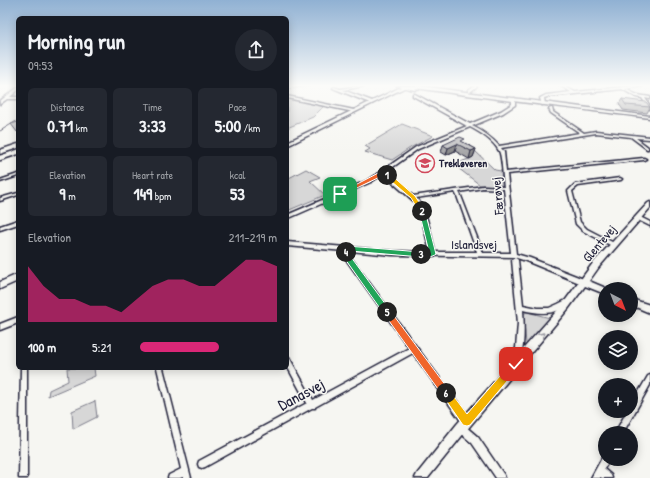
<!DOCTYPE html>
<meta charset="utf-8">
<style>
:root{--surface:#171b24;--page:#242831;--text:#f1f3f6;--muted:#9ea1a6;--accent:#db2777}
body{margin:0;font-family:"Patrick Hand",sans-serif;background:var(--page);color:var(--text);height:100vh;display:flex;flex-direction:column;font-size:15px;white-space:nowrap}
*{box-sizing:border-box;margin:0}
p{font-size:13px;color:var(--muted)}
.icon{flex:none;width:22px;height:22px;fill:none;stroke:currentColor;stroke-width:2;stroke-linecap:round;stroke-linejoin:round}
.map{position:relative;flex:1;overflow:hidden}
.side{position:absolute;left:16px;top:16px;width:273px;height:354px;display:flex;flex-direction:column;background:var(--surface);border-radius:6px;box-shadow:0 2px 10px #0003}
.side>*{flex:none}
.needle{width:26px;rotate:138deg}
.fabs{position:absolute;left:598px;top:282px;display:grid;gap:8px}
.fabs a{display:grid;place-items:center;width:40px;height:40px;border-radius:50%;background:var(--surface);box-shadow:0 2px 10px #0003;font-size:20px}
.pin{position:absolute;display:grid;place-items:center;width:34px;height:34px;color:#fff;margin:-17px;border-radius:8px;box-shadow:0 2px 6px #0006}
.km{position:absolute;width:20px;height:20px;margin:-10px;border-radius:50%;background:#222;color:#fff;font-size:11px;line-height:20px;text-align:center}
.round{display:grid;place-items:center;flex:none;width:42px;height:42px;border-radius:21px;background:var(--page)}
.headline{display:flex;align-items:center;justify-content:space-between;height:68px;padding:0 12px}
h1{font-size:22px;font-weight:700;line-height:30px}
.stats{display:grid;grid-template-columns:repeat(3,1fr);gap:6px;height:68px;padding:4px 12px}
.stats div{display:grid;align-content:center;border-radius:6px;background:var(--page);text-align:center}
.stats b{font-size:17px;font-weight:700}
.stats small{font-size:11px;font-weight:400}
.stats p{font-size:11px}
.chart{height:112px;padding:8px 12px}
.chart p{display:flex;justify-content:space-between}
.chart svg{width:100%;height:72px;margin-top:4px;fill:var(--accent);opacity:.7}
ul{padding:0 12px;list-style:none;font-size:13px}
li{display:grid;grid-template-columns:64px 48px 1fr;align-items:center;height:30px}
li i{height:10px;border-radius:5px;background:var(--accent)}
.map>svg:first-child{display:block}
.green{fill:#d7d7d7;stroke:#7c7c89}
.lines{fill:none;stroke-linecap:round;stroke-linejoin:round}
.minor-casing{stroke:#22223b;stroke-width:3}
.tertiary-casing{stroke:#22223b;stroke-width:3}
.secondary-casing{stroke:#22223b;stroke-width:3}
.minor{fill:#f6f6f2;fill-rule:evenodd}
.tertiary{fill:#f6f6f2;fill-rule:evenodd}
.secondary{fill:#f6f6f2;fill-rule:evenodd}
.rail-far1{stroke:#22223b;stroke-width:1}
.rail{stroke:#22223b;stroke-width:1.5}
.wall{fill:#a7a7a9;stroke:#22223b}
.shaded-wall{fill:#888889;stroke:#22223b}
.building{fill:#c2c2c4;stroke:#22223b}
.oneway{stroke:#9797a0}
.split-1{fill:#f0652b;stroke:#fff}
.split-2{fill:#f5b400;stroke:#fff}
.split-3{fill:#22a559;stroke:#fff}
.split-4{fill:#22a559;stroke:#fff}
.split-5{fill:#22a559;stroke:#fff}
.split-6{fill:#f0652b;stroke:#fff}
.split-7{fill:#f5b400;stroke:#fff}
.labels{text-anchor:middle;dominant-baseline:central;stroke-width:3;stroke-linejoin:round;paint-order:stroke}
.far-poi-label{font-size:11px;font-weight:bold;fill:#22223b;stroke:#f6f6f2;text-anchor:start}
.street-label{font-size:13px;fill:#22223b;stroke:#f6f6f2}
.near-street-label{font-size:16px;fill:#22223b;stroke:#f6f6f2}
</style>
<div class="map">
<svg width="650" height="478" viewBox="0 0 650 478">
<rect width="100%" height="100%" fill="#f6f6f2"/>
<filter id="ink" filterUnits="userSpaceOnUse"><feTurbulence type="fractalNoise" baseFrequency=".025" numOctaves="2"/><feDisplacementMap in="SourceGraphic" scale="8" xChannelSelector="R" yChannelSelector="G"/><feConvolveMatrix kernelMatrix="1 2 1 2 8 2 1 2 1" color-interpolation-filters="sRGB"/></filter>
<g filter="url(#ink)">
<g class="green">
<path d="M 287,98 L 324,106 L 313,117 L 287,128 Z"/>
<path d="M 402,124 L 433,136 L 410,148 L 392,160 L 365,152 L 370,149 L 365,146 Z"/>
<path d="M 474,150 L 495,170 L 501,171 L 502,186 L 480,185 L 458,168 L 459,166 L 456,164 L 473,157 L 467,153 Z"/>
<path d="M 306,169 L 320,177 L 310,181 L 325,195 L 287,211 L 287,179 Z"/>
<path d="M 527,312 L 550,318 L 551,320 L 528,347 L 526,343 L 523,314 Z"/>
<path d="M 67,368 L 94,368 L 95,376 L 48,396 L 49,390 L 68,381 Z"/>
<path d="M 95,401 L 97,417 L 73,429 L 72,411 Z"/>
</g>
<g class="lines">
<defs>
<g id="minor">
<path d="M 358,86 L 364,86 L 343,90 L 372,101 L 372,103 L 370,103 L 333,88 L 334,87 L 340,89 Z"/>
<path d="M 474,86 L 477,86 L 470,92 L 468,92 L 468,90 Z"/>
<path d="M 561,86 L 564,86 L 575,92 L 633,86 L 643,86 L 625,89 L 638,95 L 650,97 L 650,99 L 645,98 L 650,106 L 650,109 L 649,109 L 642,98 L 636,97 L 622,89 L 547,97 L 544,98 L 545,104 L 542,105 L 540,98 L 546,95 L 571,92 Z"/>
<path d="M 17,88 L 18,88 L 18,90 L 10,97 L 18,97 L 18,99 L 7,99 L 0,104 L 0,101 Z"/>
<path d="M 413,94 L 415,94 L 470,124 L 501,111 L 512,104 L 512,99 L 515,98 L 515,105 L 503,113 L 472,126 C 483,131 491,137 499,146 L 580,133 L 551,113 L 549,109 L 551,108 L 552,108 L 553,112 L 584,133 L 596,131 L 650,137 L 650,139 L 636,138 L 648,147 L 648,149 L 647,149 L 631,137 L 596,133 L 501,148 L 504,152 L 506,172 L 644,158 L 646,159 L 644,160 L 507,174 L 516,254 L 530,258 L 586,280 L 587,282 L 586,284 L 582,284 L 526,261 L 514,257 L 392,255 L 350,251 L 350,257 L 469,418 L 470,421 L 469,424 L 466,425 L 463,424 L 413,353 L 315,407 L 315,408 L 312,408 L 205,467 L 202,468 L 199,467 L 198,464 L 199,461 L 307,403 L 287,366 L 287,356 L 289,357 L 313,400 L 409,348 L 345,258 L 344,257 L 344,251 L 287,246 L 287,242 L 392,251 L 430,252 L 420,210 L 416,203 L 383,174 L 371,182 L 287,219 L 287,215 L 369,180 L 416,147 L 467,126 L 413,96 ZM 470,127 C 481,133 493,140 499,151 C 502,156 503,180 504,187 L 483,186 L 413,196 L 386,172 L 418,149 ZM 483,188 L 504,189 L 511,253 L 483,253 L 461,196 L 459,192 ZM 455,192 L 457,196 L 477,252 L 435,252 C 431,238 427,207 416,198 Z"/>
<path d="M 287,96 L 354,110 L 356,111 L 354,112 L 287,98 Z"/>
<path d="M 18,174 L 18,176 L 0,182 L 0,180 Z"/>
<path d="M 620,178 L 622,179 L 621,180 L 578,186 L 572,191 L 580,222 L 587,229 L 616,244 L 617,245 L 614,247 L 583,231 L 576,224 L 568,191 L 575,184 Z"/>
<path d="M 18,193 L 18,195 L 0,201 L 0,198 Z"/>
<path d="M 638,216 L 650,222 L 650,226 L 636,219 L 636,218 Z"/>
<path d="M 18,220 L 18,224 L 0,230 L 0,226 Z"/>
<path d="M 515,258 L 517,259 L 518,260 L 523,305 L 538,308 L 549,308 L 558,304 L 566,300 L 568,300 L 569,302 C 558,316 539,314 523,310 C 524,327 525,347 519,363 L 517,364 L 515,363 L 514,361 L 516,348 L 518,323 L 512,260 L 513,259 Z"/>
<path d="M 18,317 L 18,323 L 0,330 L 0,324 Z"/>
<path d="M 21,368 L 27,368 L 27,478 L 19,478 Z"/>
<path d="M 157,368 L 163,368 L 191,478 L 183,478 L 183,477 L 180,478 L 168,478 L 169,475 L 181,469 Z"/>
<path d="M 650,375 L 650,385 L 623,433 L 615,433 L 627,411 L 631,411 L 631,405 L 648,376 Z"/>
<path d="M 461,424 L 464,425 L 478,437 L 504,475 L 505,478 L 496,478 L 472,443 L 458,431 L 457,428 L 458,425 Z"/>
<path d="M 605,455 L 605,459 L 610,459 L 604,469 L 611,475 L 612,478 L 602,478 L 600,477 L 600,478 L 591,478 L 603,456 Z"/>
</g>
<g id="tertiary">
<path d="M 403,86 L 408,86 L 287,146 L 287,142 Z"/>
<path d="M 650,202 L 650,208 L 599,267 L 589,281 L 608,289 L 605,289 L 605,294 L 585,286 L 568,309 L 465,432 L 428,478 L 415,478 L 417,474 L 457,424 L 562,305 L 593,263 L 648,203 Z"/>
<path d="M 18,274 L 18,281 L 0,289 L 0,282 Z"/>
<path d="M 631,299 L 650,305 L 650,313 L 631,305 Z"/>
</g>
<g id="secondary">
<path d="M 397,86 L 420,86 L 650,116 L 650,118 C 572,108 493,99 415,88 L 417,89 L 415,90 Z"/>
<path d="M 18,144 L 18,148 L 0,154 L 0,150 Z"/>
</g>
</defs>
<use href="#minor" class="minor-casing"/>
<use href="#tertiary" class="tertiary-casing"/>
<use href="#secondary" class="secondary-casing"/>
<use href="#minor" class="minor"/>
<use href="#tertiary" class="tertiary"/>
<use href="#secondary" class="secondary"/>
<g class="rail-far1">
<path d="M 287,89 L 310,86"/>
<path d="M 0,131 L 18,120"/>
</g>
<path class="rail" d="M 0,161 L 18,155"/>
</g>
<g class="wall">
<path d="M 622,99 L 650,107 L 647,113 L 623,110 L 619,104 Z"/>
<path d="M 464,143 L 476,149 L 473,157 L 469,159 L 455,151 L 446,155 L 441,152 L 443,145 Z"/>
</g>
<g class="shaded-wall">
<path d="M 457,144 L 455,151 L 446,155 L 448,148 Z"/>
<path d="M 476,149 L 473,157 L 469,159 L 471,151 Z"/>
</g>
<g class="building">
<path d="M 622,99 L 646,102 L 650,107 L 626,105 Z"/>
<path d="M 18,122 L 18,131 L 17,132 L 11,124 Z"/>
<path d="M 460,137 L 465,139 L 461,141 L 476,149 L 471,151 L 457,144 L 448,148 L 443,145 Z"/>
</g>
<defs><path id="oneway-chevron" d="M-2-3.5L2.5 0L-2 3.5" fill="none" stroke-width="1.6" stroke-linecap="round" stroke-linejoin="round"/></defs>
<use class="oneway" href="#oneway-chevron" transform="translate(542 335) rotate(-50)"/>
</g>
<linearGradient id="sky" x2="0" y2="1"><stop stop-color="#90b1d3"/><stop offset="0.56" stop-color="#fbfbf9"/><stop offset="1" stop-color="#fbfbf9" stop-opacity="0"/></linearGradient>
<rect width="650" height="153" fill="url(#sky)"/>
<path class="split-1" d="M 382,171 L 385,171 L 390,175 L 387,176 L 384,175 L 342,195 L 338,194 Z"/>
<path class="split-2" d="M 385,173 L 389,173 L 415,196 L 425,211 L 424,213 L 420,213 L 411,198 L 385,176 Z"/>
<path class="split-3" d="M 422,209 L 425,211 L 436,254 C 432,258 421,258 417,254 L 421,252 L 429,252 L 419,211 Z"/>
<path class="split-4" d="M 347,246 L 421,252 L 424,254 L 421,257 L 350,251 L 346,254 L 343,252 L 344,247 Z"/>
<path class="split-5" d="M 346,249 L 349,250 L 351,257 L 389,309 L 389,314 L 384,314 L 345,259 L 343,252 Z"/>
<path class="split-6" d="M 387,308 L 389,309 L 449,390 L 451,393 L 449,396 L 446,398 L 443,396 L 384,314 L 384,309 Z"/>
<path class="split-7" d="M 516,360 L 519,361 L 520,364 L 519,367 L 470,425 L 467,426 L 463,425 L 443,396 L 441,393 L 443,390 L 446,388 L 449,390 L 467,414 L 513,361 Z"/>
<defs>
<symbol id="school-ring" viewBox="-11 -11 22 22"><circle r="9.5" fill="#f6f6f2" stroke="#d1495b" stroke-width="1.5"/><path d="M0-5L7-2L0 1L-7-2ZM-4 1L0 2.5L4 1V4Q0 6-4 4Z" fill="#d1495b"/></symbol>
</defs>
<g fill-rule="evenodd">
<use href="#school-ring" x="414" y="152" width="22" height="22"/>
</g>
<g class="labels">
<g class="far-poi-label">
<text x="439" y="163">Trekløveren</text>
</g>
<g class="street-label">
<text transform="translate(497 196) rotate(-95)">Færøvej</text>
<text transform="translate(599 243) rotate(-50)">Glentevej</text>
<text x="474" y="244">Islandsvej</text>
</g>
<g class="near-street-label">
<text transform="translate(301 394) rotate(-28)">Danasvej</text>
</g>
</g>
</svg>
<div class="fabs">
<a><svg class="needle" viewBox="-14 -14 28 28"><path d="M0-13l5 13h-10z" fill="#e53935"/><path d="M0 13l5-13h-10z" fill="#9ea1a6"/></svg></a>
<a><svg class="icon" aria-label="layers" viewBox="0 0 24 24"><path d="M12 4l9 5-9 5-9-5zM3 14l9 5 9-5"/></svg></a>
<a>+</a>
<a>−</a>
</div>
<div class="pin" style="left:340px;top:194px;background:#1e9e55"><svg class="icon" aria-label="arrive" viewBox="0 0 24 24"><path d="M6 21V4h12l-3 4 3 4H6"/></svg></div>
<div class="pin" style="left:516px;top:364px;background:#d93025"><svg class="icon" aria-label="check" viewBox="0 0 24 24"><path d="M5 12l5 5 9-10"/></svg></div>
<b class="km" style="left:387px;top:175px">1</b>
<b class="km" style="left:422px;top:211px">2</b>
<b class="km" style="left:421px;top:254px">3</b>
<b class="km" style="left:346px;top:252px">4</b>
<b class="km" style="left:387px;top:312px">5</b>
<b class="km" style="left:446px;top:393px">6</b>
<section class="side">
<div class="headline"><div><h1>Morning run</h1><p>09:53</p></div><a class="round"><svg class="icon" aria-label="share" viewBox="0 0 24 24"><path d="M12 15V3M7 8l5-5 5 5M5 13v7h14v-7"/></svg></a></div>
<div class="stats">
<div><p>Distance</p><b>0.71<small> km</small></b></div>
<div><p>Time</p><b>3:33</b></div>
<div><p>Pace</p><b>5:00<small> /km</small></b></div>
</div>
<div class="stats">
<div><p>Elevation</p><b>9<small> m</small></b></div>
<div><p>Heart rate</p><b>149<small> bpm</small></b></div>
<div><p>kcal</p><b>53</b></div>
</div>
<div class="chart"><p><span>Elevation</span>211–219 m</p>
<svg viewBox="0 0 160 44" preserveAspectRatio="none"><path d="M0 44V10L10 22L20 30L30 30L40 34L50 34L60 38L70 30L80 22L90 18L100 18L110 22L120 22L130 14L140 6L150 6L160 10V44z"/></svg>
</div>
<ul>
<li><b>100 m</b>5:21<i style="width:58%"></i></li>
</ul>
</section>
</div>
